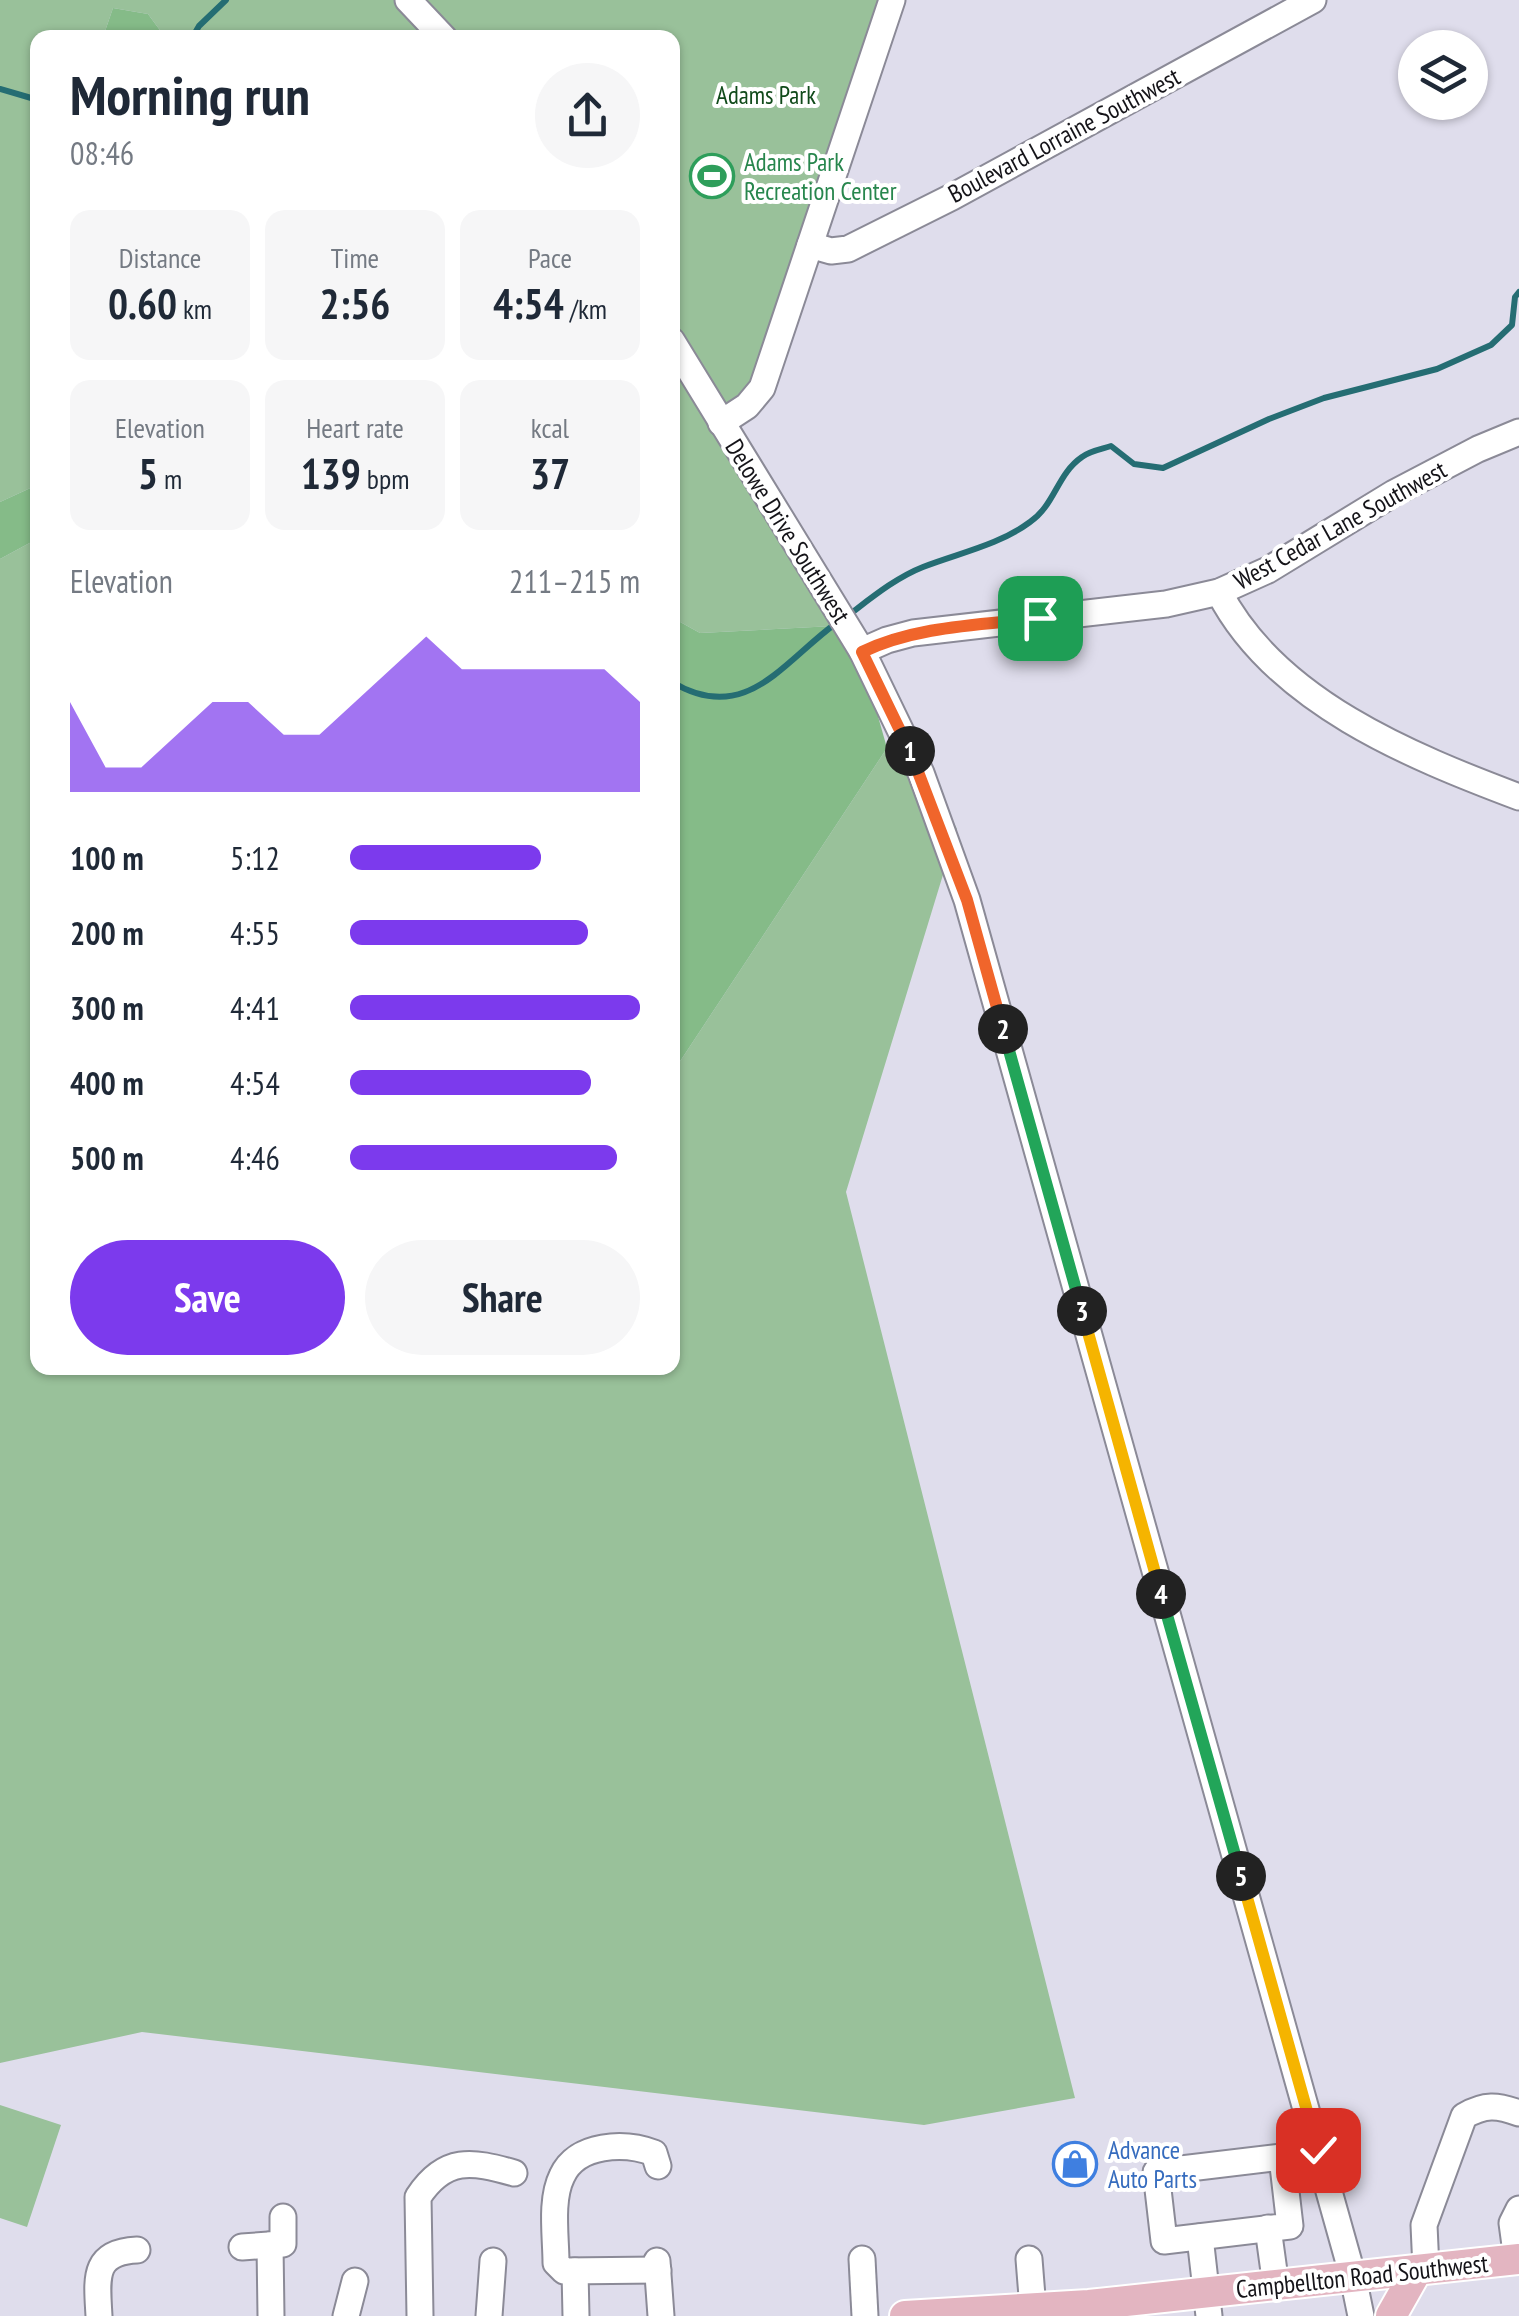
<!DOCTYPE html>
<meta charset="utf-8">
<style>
:root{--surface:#fff;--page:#f6f6f7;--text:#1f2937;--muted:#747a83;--accent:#7c3aed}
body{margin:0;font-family:"PT Sans Narrow",sans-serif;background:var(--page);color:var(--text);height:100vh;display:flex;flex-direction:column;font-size:38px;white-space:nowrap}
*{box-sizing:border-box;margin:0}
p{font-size:32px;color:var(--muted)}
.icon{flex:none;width:55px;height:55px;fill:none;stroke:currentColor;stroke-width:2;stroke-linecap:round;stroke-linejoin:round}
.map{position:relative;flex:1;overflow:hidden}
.drawer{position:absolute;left:30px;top:30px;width:650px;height:1345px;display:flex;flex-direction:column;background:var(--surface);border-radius:20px;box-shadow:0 2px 8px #0004}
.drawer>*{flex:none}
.fabs{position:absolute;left:1398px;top:30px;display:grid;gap:20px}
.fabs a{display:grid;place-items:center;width:90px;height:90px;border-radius:50%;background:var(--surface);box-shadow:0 2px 8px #0004;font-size:50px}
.pin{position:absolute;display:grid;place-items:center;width:85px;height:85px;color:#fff;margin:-42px;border-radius:20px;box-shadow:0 5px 15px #0006}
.km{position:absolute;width:50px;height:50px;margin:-25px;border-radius:50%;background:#222;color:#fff;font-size:28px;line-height:50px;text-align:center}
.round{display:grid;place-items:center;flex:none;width:105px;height:105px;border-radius:52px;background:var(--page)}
.summary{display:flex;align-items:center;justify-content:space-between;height:170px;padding:0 40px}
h1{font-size:55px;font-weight:800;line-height:75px}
.figures{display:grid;grid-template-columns:repeat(3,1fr);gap:15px;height:170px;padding:10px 40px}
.figures div{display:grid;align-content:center;border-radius:20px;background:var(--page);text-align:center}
.figures b{font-size:42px;font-weight:800}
.figures small{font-size:28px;font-weight:400}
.figures p{font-size:28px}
.chart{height:280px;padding:20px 40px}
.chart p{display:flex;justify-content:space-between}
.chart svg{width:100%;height:180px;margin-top:10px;fill:var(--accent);opacity:.7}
.button{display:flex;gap:20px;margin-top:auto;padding:20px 40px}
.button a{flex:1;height:115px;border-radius:60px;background:var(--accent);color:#fff;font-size:40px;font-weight:800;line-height:115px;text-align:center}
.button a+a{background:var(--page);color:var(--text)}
ul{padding:0 40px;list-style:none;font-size:32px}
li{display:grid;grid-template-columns:160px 120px 1fr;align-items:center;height:75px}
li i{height:25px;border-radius:12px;background:var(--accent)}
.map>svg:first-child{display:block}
.green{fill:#99c19a}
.forest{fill:#85bb88}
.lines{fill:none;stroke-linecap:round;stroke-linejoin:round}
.stream{stroke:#256d73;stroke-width:6}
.minor-casing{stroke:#8b8a97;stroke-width:29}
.major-casing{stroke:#fff;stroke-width:34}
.minor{stroke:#fff;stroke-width:25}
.major{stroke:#e3b5c1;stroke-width:30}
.split-1-casing{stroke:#fff;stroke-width:20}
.split-2-casing{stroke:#fff;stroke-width:20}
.split-3-casing{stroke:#fff;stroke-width:20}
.split-4-casing{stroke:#fff;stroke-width:20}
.split-5-casing{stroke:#fff;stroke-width:20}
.split-6-casing{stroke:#fff;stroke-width:20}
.split-1{stroke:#f0652b;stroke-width:12}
.split-2{stroke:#f0652b;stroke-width:12}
.split-3{stroke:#22a559;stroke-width:12}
.split-4{stroke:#f5b400;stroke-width:12}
.split-5{stroke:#22a559;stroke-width:12}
.split-6{stroke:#f5b400;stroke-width:12}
.labels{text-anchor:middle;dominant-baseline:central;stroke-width:8;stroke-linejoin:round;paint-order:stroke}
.park-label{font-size:25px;fill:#104a1a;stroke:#fff}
.street-label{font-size:25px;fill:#141318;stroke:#fff}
.leisure-label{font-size:25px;fill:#27864d;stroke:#fff;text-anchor:start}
.shop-label{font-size:25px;fill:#366cbe;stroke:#fff;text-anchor:start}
</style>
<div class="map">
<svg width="1519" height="2316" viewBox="0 0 1519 2316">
<rect width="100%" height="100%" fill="#dfddec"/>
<g class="green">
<path d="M 0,0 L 898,0 L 765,375 L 728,425 L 852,625 L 700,633 L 673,618 L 672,38 L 165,37 L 148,14 L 113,8 L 103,37 L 38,38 L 37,485 L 0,502 Z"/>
<path d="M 37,539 L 38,1368 L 672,1368 L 673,1072 L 887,748 L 933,782 L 957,829 L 846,1192 L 1075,2098 L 924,2125 L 142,2032 L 0,2063 L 0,559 Z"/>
<path d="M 0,2105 L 61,2125 L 27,2227 L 0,2218 Z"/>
</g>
<g class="forest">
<path d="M 113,8 L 148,14 L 165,37 L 103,37 Z"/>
<path d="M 37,485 L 37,539 L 0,559 L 0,502 Z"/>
<path d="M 673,618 L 700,633 L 852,625 L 887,748 L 673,1072 Z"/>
</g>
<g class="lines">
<g class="stream">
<path d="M 192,38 L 199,26 L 226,0"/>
<path d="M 0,89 L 38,100"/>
<path d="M 846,617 C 870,599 895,578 923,567 C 959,553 999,545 1030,522 C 1055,505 1057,474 1082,457 C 1089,451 1102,449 1111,446 L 1134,464 L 1163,468 L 1269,419 L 1324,398 L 1437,369 L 1491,345 L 1512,325 L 1515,297 L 1519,292"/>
<path d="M 672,682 C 745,726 782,663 835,624"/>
</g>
<defs>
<g id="minor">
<path d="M 408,0 L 444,38"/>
<path d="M 810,245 L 831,251 L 848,249 L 952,197 L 1313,0"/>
<path d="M 672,341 L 862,651 L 921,773 L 967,900 L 1353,2277 L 1361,2316"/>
<path d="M 721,423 L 747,406 L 762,388 L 892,0"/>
<path d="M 1219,592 C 1275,701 1410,756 1519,797"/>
<path d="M 862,651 L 887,640 L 913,633 L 1166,604 L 1219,592 L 1268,570 L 1394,493 L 1478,449 L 1519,432"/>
<path d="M 1282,2157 L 1290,2226 L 1164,2241 L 1156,2172 Z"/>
<path d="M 658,2166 L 654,2153 C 625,2142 577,2143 562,2176 C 550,2200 556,2237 556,2263 L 564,2271 L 658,2270"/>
<path d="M 1268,2228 L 1276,2286"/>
<path d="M 1200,2237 L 1209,2316"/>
<path d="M 270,2245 L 271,2316"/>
<path d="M 242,2247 L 283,2244 L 283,2217"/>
<path d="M 862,2259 L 865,2316"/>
<path d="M 1029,2259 L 1033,2309"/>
<path d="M 1517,2260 L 1512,2223 L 1519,2209"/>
<path d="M 657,2261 L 661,2316"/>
<path d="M 1426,2269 L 1424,2225 L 1464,2116 C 1485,2104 1497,2105 1519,2113"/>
<path d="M 575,2271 L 576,2316"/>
<path d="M 99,2316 C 97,2279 92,2252 137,2250"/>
<path d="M 346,2316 L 355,2281"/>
<path d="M 420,2316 L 418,2197 C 445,2156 472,2161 514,2173"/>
<path d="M 489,2316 L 493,2261"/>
</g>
<g id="major">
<path d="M 905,2316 L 1089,2305 L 1519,2259"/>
<path d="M 1391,2316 L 1417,2270"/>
</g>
</defs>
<use href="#minor" class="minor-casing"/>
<use href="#major" class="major-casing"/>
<use href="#minor" class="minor"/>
<use href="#major" class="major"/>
</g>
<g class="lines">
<defs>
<path id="split-1" d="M 910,751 L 862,652 C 916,626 980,625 1040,618"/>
<path id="split-2" d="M 910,751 L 967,900 L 1003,1029"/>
<path id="split-3" d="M 1003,1029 L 1082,1311"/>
<path id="split-4" d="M 1082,1311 L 1161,1594"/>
<path id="split-5" d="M 1161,1594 L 1241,1876"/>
<path id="split-6" d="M 1241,1876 L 1318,2150"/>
</defs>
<use href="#split-1" class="split-1-casing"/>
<use href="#split-2" class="split-2-casing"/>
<use href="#split-3" class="split-3-casing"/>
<use href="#split-4" class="split-4-casing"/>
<use href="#split-5" class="split-5-casing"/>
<use href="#split-6" class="split-6-casing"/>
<use href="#split-1" class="split-1"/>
<use href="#split-2" class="split-2"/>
<use href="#split-3" class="split-3"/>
<use href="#split-4" class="split-4"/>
<use href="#split-5" class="split-5"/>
<use href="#split-6" class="split-6"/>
</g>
<defs>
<symbol id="stadium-ring" viewBox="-11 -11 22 22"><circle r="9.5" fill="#fff" stroke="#2e9e5b" stroke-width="1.5"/><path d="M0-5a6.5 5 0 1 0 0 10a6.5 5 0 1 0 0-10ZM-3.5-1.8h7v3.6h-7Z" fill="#2e9e5b"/></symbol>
<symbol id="shop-ring" viewBox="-11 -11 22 22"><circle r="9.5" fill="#fff" stroke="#3f7fe0" stroke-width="1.5"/><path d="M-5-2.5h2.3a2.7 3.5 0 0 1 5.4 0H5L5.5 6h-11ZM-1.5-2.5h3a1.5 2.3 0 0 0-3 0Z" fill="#3f7fe0"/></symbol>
</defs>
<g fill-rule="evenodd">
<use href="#stadium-ring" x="687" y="151" width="50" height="50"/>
<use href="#shop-ring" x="1050" y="2139" width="50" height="50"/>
</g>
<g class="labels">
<g class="park-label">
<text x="766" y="95">Adams Park</text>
</g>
<g class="street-label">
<text transform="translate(1064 135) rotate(-28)">Boulevard Lorraine Southwest</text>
<text transform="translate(1340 525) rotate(-29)">West Cedar Lane Southwest</text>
<text transform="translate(788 531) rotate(58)">Delowe Drive Southwest</text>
<text transform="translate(1362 2276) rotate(-6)">Campbellton Road Southwest</text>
</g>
<g class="leisure-label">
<text x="744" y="162">Adams Park<tspan x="744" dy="29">Recreation Center</tspan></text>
</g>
<g class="shop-label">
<text x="1108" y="2150">Advance<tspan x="1108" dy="29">Auto Parts</tspan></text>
</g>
</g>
</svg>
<div class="fabs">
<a><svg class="icon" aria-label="layers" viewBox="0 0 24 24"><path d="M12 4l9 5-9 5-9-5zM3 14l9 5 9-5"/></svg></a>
</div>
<div class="pin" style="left:1040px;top:618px;background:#1e9e55"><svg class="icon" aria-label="arrive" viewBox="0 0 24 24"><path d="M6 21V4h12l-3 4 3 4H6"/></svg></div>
<div class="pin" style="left:1318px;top:2150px;background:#d93025"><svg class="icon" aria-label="check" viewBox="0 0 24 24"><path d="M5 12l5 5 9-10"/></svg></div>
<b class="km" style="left:910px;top:751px">1</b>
<b class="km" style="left:1003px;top:1029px">2</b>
<b class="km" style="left:1082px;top:1311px">3</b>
<b class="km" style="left:1161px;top:1594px">4</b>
<b class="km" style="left:1241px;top:1876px">5</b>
<section class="drawer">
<div class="summary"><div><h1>Morning run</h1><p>08:46</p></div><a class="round"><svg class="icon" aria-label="share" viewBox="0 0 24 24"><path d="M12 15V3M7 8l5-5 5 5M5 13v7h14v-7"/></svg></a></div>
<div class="figures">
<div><p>Distance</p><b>0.60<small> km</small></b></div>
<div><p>Time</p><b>2:56</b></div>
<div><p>Pace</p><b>4:54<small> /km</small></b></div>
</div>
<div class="figures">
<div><p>Elevation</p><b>5<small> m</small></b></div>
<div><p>Heart rate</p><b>139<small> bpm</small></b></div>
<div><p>kcal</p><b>37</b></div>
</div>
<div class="chart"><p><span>Elevation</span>211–215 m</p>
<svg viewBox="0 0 160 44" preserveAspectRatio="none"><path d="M0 44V22L10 38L20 38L30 30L40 22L50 22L60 30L70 30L80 22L90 14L100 6L110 14L120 14L130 14L140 14L150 14L160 22V44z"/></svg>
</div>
<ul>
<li><b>100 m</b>5:12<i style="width:66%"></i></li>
<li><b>200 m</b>4:55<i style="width:82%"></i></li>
<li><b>300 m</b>4:41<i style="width:100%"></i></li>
<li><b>400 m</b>4:54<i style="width:83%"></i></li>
<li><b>500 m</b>4:46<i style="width:92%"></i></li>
</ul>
<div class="button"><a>Save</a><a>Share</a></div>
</section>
</div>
